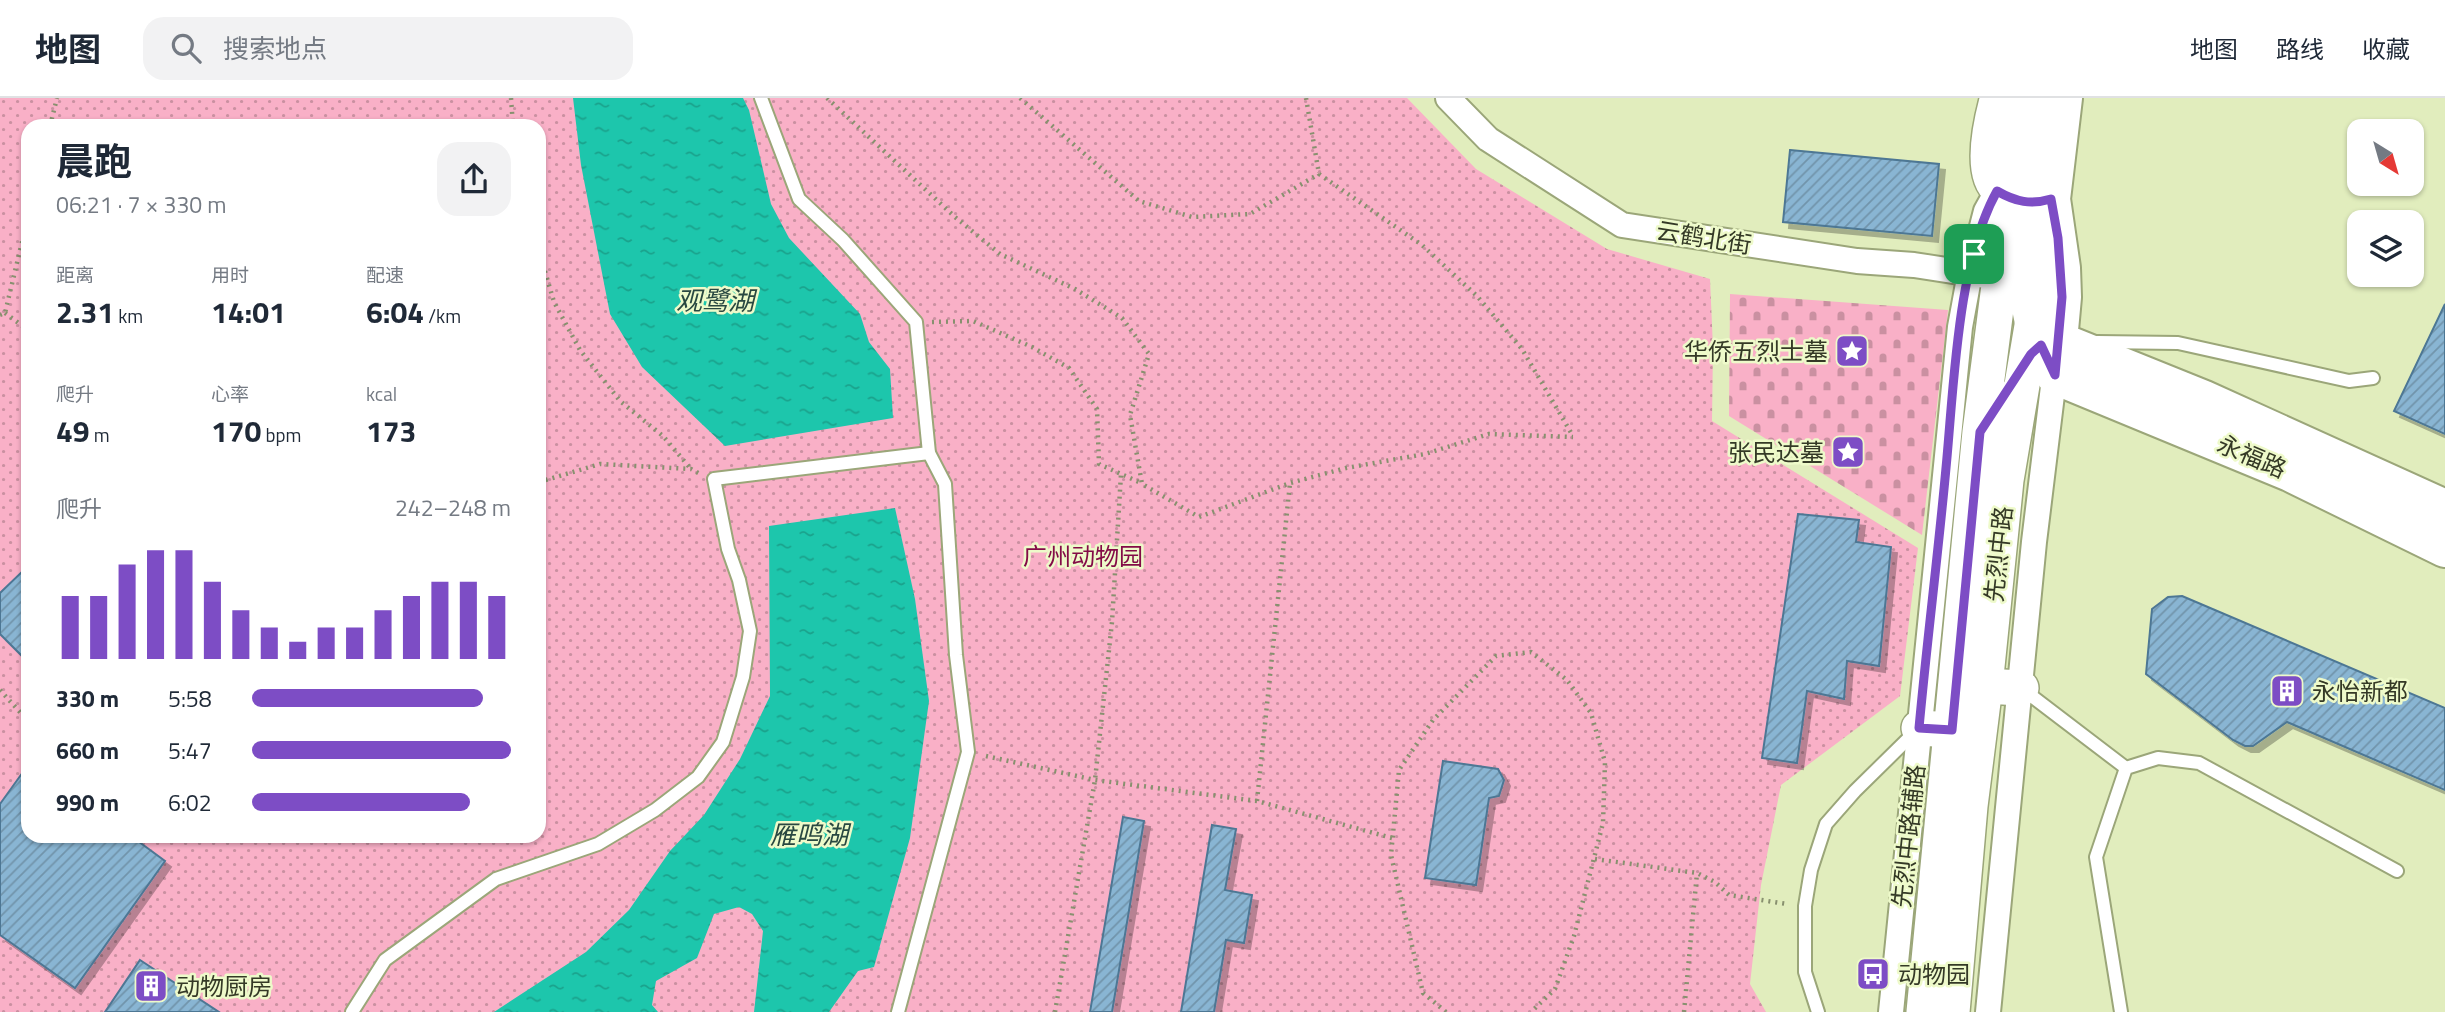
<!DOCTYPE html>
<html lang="zh">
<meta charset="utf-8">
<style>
:root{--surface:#fff;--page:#f2f2f3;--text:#1f2937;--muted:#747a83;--line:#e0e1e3;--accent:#7d4dc5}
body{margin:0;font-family:"Titillium Web","Noto Sans SC",sans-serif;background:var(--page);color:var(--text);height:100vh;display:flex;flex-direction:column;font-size:26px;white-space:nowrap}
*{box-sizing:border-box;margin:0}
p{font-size:23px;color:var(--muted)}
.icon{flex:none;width:38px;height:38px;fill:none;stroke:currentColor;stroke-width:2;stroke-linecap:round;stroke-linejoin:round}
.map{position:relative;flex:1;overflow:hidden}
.side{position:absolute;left:21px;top:21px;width:525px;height:724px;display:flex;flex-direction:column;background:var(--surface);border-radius:21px;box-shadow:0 2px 5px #0004}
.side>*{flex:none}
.needle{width:46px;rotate:143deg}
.tools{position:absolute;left:2347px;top:21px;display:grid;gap:14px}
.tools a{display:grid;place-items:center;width:77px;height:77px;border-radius:14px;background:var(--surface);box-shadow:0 2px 5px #0004;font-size:35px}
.pin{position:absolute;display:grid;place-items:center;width:60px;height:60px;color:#fff;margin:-30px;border-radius:14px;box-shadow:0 4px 10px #0006}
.round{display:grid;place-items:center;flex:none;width:74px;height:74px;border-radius:21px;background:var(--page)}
.head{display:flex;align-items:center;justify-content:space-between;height:119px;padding:0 35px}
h1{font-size:38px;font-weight:700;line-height:52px}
.metrics{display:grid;grid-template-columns:repeat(3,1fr);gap:10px;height:119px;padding:7px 35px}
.metrics div{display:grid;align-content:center}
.metrics b{font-size:30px;font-weight:700}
.metrics small{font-size:19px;font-weight:400}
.metrics p{font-size:19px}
.chart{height:196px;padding:14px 35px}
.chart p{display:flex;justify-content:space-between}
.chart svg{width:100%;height:126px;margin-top:7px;stroke:var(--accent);stroke-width:6}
ul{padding:0 35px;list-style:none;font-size:23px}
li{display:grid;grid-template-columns:112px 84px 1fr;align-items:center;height:52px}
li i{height:18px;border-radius:9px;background:var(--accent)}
header{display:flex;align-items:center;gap:42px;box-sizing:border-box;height:98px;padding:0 35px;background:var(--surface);border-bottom:2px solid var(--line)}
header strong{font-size:33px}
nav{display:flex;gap:38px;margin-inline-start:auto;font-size:24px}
.search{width:490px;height:63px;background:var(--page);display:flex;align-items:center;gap:18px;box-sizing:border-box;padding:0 24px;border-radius:21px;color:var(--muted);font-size:26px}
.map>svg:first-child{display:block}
.green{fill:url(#green-dots);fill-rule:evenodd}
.cemetery{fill:url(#cemetery-stones)}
.water{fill:url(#water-ripples)}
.building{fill:url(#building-hatch);stroke:#4d7794;stroke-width:2;filter:url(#shadow)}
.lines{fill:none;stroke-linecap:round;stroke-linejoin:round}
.service-casing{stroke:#9ba679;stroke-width:16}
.minor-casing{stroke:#9ba679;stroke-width:28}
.tertiary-casing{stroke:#9ba679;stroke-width:33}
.secondary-casing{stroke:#9ba679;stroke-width:38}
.primary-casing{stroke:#9ba679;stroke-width:42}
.path{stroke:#88906f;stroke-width:4.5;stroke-dasharray:2 5;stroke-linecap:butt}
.service{stroke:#fff;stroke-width:12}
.minor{stroke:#fff;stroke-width:24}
.tertiary{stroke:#fff;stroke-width:30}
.secondary{stroke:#fff;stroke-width:35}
.primary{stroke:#fff;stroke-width:38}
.route-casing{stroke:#fff;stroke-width:14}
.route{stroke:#7d4dc5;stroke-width:9}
.labels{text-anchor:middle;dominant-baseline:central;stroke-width:5;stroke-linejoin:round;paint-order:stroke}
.street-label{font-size:24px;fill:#343926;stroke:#eefaca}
.poi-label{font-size:24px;fill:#343926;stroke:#eefaca;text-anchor:start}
.park-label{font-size:24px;fill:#830b47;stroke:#eefaca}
.water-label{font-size:26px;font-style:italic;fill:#294841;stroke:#eefaca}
</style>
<header>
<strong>地图</strong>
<div class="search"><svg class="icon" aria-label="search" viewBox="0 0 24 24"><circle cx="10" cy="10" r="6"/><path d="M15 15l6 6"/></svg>搜索地点</div>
<nav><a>地图</a><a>路线</a><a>收藏</a></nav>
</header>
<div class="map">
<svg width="2445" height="914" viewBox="0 0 2445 914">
<defs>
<pattern id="green-dots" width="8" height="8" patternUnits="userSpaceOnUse" patternTransform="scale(1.75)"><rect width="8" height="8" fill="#f9b0c7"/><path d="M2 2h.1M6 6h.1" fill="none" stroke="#ca90a1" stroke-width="1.8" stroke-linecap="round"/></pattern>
<pattern id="cemetery-stones" width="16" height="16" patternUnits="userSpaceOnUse" patternTransform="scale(1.75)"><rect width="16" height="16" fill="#f9b0c7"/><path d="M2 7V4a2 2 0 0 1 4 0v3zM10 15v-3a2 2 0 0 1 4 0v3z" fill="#ca90a1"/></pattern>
<pattern id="water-ripples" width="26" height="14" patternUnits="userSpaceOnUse" patternTransform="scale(1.75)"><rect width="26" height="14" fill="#1dc6ac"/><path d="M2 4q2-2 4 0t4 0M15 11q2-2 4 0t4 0" fill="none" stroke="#1aa28c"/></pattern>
<pattern id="building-hatch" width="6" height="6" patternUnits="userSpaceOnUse" patternTransform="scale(1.75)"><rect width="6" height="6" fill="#89b5d3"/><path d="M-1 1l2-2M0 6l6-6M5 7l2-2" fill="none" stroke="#7194ab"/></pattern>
<filter id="shadow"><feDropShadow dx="6" dy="6" stdDeviation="0" flood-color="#0004"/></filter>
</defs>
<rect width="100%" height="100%" fill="#e1edbd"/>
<path class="green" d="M 0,0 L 1407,0 L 1476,71 L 1607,151 L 1710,181 L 1713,250 L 1712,323 L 1918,450 L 1900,598 L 1781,687 L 1761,787 L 1750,886 L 1766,914 L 0,914 ZM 28,28 L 539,28 L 539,738 L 28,738 Z"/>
<path class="cemetery" d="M 1730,196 L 1948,212 L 1922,437 L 1729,318 Z"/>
<g class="water">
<path d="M 573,0 L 743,0 L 749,12 L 771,106 L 789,140 L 860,216 L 869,244 L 890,271 L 893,320 L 725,348 L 642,269 L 610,216 L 581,67 Z"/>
<path d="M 895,410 L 915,501 L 929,603 L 910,740 L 874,869 L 858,873 L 829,914 L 754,914 L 763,833 L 752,816 L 739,809 L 714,816 L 697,860 L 656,883 L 652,907 L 658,914 L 494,914 L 586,854 L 629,812 L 670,753 L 704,717 L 740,661 L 770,598 L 769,428 Z"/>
</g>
<g class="building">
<path d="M 1790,52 L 1939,66 L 1932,138 L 1783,124 Z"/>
<path d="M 2445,206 L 2445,336 L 2394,313 Z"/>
<path d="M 1798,416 L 1859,422 L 1856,444 L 1891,449 L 1879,568 L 1847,563 L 1844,601 L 1807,593 L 1797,665 L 1762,660 Z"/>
<path d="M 28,468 L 28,564 L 0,536 L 0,495 Z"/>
<path d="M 2182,498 L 2445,610 L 2445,692 L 2287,624 L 2253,648 L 2245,648 L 2233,642 L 2146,576 L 2152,511 L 2168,499 Z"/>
<path d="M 1443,663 L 1498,671 L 1504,682 L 1499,698 L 1489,700 L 1476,787 L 1425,780 Z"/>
<path d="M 28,667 L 28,738 L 131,738 L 165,763 L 75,890 L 0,837 L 0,706 Z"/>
<path d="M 1123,719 L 1144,723 L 1112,914 L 1090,914 Z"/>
<path d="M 1212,727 L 1236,731 L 1225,792 L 1252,797 L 1244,845 L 1226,842 L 1214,914 L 1181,914 Z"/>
<path d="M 140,862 L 219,914 L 105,914 Z"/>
</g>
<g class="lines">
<defs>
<g id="service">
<path d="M 761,0 L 799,101 L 843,142 L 916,224 L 929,355 L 945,386 L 956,557 L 968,654 L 898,914"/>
<path d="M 2097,244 L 2178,245 L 2349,283 L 2373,280"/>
<path d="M 2021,590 L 2126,670"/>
<path d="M 352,914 L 385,862 L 496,781 L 598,746 L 655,712 L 698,679 L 723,644 L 743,579 L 750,533 L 739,482 L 728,451 L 714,381 L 929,355"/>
<path d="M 1818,914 L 1805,874 L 1805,808 L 1811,772 L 1826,726 L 1855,693 L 1916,633"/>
<path d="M 2121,914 L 2096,759 L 2126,670 L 2158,660 L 2199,665 L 2397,773"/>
</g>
<g id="minor">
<path d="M 1448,0 L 1488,41 L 1622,127 L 1857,163 L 1914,167 L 1985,178"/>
<path d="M 1891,914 L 1960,229 L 1970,175 L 1986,113 L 2005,79"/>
<path d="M 1988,914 L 2034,444 L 2056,264"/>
</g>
<path id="tertiary" d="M 1995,0 C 1989,22 1976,76 1997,93 C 2004,99 2014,102 2023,104"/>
<g id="secondary">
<path d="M 1985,588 L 2021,590"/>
<path d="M 1919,630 L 1952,632"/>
<path d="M 1924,914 L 1980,334 L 2000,180 L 2015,14"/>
<path d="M 1952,914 L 1970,708 L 1985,588 L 2006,382 L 2034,216"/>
</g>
<g id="primary">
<path d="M 2032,0 C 2031,34 2030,69 2029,103 C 2026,163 2023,224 2055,277 L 2290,374 L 2445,450"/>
<path d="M 2063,0 L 2051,101 L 2061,170 L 2062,199 L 2058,243 L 2202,301 L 2445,411"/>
</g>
</defs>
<use href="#service" class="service-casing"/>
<use href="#minor" class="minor-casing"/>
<use href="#tertiary" class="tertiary-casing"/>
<use href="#secondary" class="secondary-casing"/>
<use href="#primary" class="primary-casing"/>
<g class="path">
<path d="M 511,0 L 513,28"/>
<path d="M 827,0 L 955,119 L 1000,156 L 1075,191 L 1122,220 L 1149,256 L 1130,317 L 1142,386 L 1199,419 L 1290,385 L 1346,370 L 1425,356 L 1489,336 L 1573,339"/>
<path d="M 1020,0 L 1139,103 L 1192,119 L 1250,116 L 1319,76"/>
<path d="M 1306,0 L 1319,76 L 1422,147 L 1477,198 L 1522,251 L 1573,338"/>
<path d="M 50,28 L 57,0"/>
<path d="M 539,153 L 554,204 L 580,252 L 620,303 L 663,338 L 691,371"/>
<path d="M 5,215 L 28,232"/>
<path d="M 0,217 L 5,215 L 28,119"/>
<path d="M 932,224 L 973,223 L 1032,249 L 1069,270 L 1097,311 L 1099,366 L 1141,385"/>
<path d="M 539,384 L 600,366 L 691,371 L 700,376"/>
<path d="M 0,592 L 28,623"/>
<path d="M 986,658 L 1095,682 L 1257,703 L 1392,740"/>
<path d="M 1257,703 L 1290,385"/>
<path d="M 1595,761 L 1697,775 L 1715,784 L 1729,797 L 1787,806"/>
<path d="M 1055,914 L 1095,682 L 1112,524 L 1121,376"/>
<path d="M 1446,914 L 1423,895 L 1391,757 L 1399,672 L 1433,622 L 1496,558 L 1531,554 L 1567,582 L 1591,615 L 1605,664 L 1603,725 L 1574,838 L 1555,891 L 1531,914"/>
<path d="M 1684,914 L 1697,775"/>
</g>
<use href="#service" class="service"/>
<use href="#minor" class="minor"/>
<use href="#tertiary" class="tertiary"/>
<use href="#secondary" class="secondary"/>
<use href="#primary" class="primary"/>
</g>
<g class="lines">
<defs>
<path id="route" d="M 1997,93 C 2016,104 2031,107 2051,101 L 2058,140 L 2062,199 L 2055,277 L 2041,247 L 2031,256 L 1980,334 L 1952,632 L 1919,630 C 1927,543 1938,457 1946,370 C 1954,288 1957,165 1997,93 Z"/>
</defs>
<use href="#route" class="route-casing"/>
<use href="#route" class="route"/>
</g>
<defs>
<symbol id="sight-square" viewBox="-11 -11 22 22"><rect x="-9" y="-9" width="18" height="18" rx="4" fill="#7d4dc5" stroke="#eefaca"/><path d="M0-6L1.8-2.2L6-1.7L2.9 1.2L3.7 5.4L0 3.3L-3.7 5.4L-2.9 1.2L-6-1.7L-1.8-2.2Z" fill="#fff"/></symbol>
<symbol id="building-square" viewBox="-11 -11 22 22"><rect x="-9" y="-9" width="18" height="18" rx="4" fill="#7d4dc5" stroke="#eefaca"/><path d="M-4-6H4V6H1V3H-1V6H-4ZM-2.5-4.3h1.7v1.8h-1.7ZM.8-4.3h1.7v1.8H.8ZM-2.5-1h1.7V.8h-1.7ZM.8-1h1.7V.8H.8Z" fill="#fff"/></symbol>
<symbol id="bus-square" viewBox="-11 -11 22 22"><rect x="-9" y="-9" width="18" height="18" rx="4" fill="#7d4dc5" stroke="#eefaca"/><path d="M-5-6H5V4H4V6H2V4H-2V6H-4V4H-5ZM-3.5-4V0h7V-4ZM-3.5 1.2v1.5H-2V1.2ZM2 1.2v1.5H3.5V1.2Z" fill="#fff"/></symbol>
</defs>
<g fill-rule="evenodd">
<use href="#sight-square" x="1833" y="234" width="38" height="38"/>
<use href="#sight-square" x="1829" y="335" width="38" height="38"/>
<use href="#building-square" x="2268" y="574" width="38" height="38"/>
<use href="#bus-square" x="1854" y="857" width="38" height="38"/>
<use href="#building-square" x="132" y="869" width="38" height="38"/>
</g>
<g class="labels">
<g class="street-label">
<text transform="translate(1704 139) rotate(9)">云鹤北街</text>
<text transform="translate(2252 358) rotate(23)">永福路</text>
<text transform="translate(1998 456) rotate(-84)">先烈中路</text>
<text transform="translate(1908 738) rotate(-84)">先烈中路辅路</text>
</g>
<g class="poi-label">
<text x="1828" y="253" text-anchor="end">华侨五烈士墓</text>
<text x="1824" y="354" text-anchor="end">张民达墓</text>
<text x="2312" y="593">永怡新都</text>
<text x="1898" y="876">动物园</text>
<text x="176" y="888">动物厨房</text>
</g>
<g class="park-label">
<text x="1083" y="458">广州动物园</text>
</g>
<g class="water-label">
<text x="715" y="202">观鹭湖</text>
<text x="809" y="736">雁鸣湖</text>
</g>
</g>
</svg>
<div class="tools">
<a><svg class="needle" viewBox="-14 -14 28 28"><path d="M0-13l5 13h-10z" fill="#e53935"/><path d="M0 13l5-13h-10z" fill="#747a83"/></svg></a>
<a><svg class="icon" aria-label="layers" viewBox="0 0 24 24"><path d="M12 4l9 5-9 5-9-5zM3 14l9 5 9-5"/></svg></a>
</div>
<div class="pin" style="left:1974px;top:156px;background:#1e9e55"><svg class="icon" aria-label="arrive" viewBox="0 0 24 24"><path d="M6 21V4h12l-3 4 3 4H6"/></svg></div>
<section class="side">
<div class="head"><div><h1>晨跑</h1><p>06:21 · 7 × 330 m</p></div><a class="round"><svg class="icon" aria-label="share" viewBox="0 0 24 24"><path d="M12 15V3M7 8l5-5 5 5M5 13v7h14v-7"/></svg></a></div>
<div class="metrics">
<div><p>距离</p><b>2.31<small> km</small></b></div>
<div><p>用时</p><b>14:01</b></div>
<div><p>配速</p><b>6:04<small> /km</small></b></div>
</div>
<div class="metrics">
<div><p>爬升</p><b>49<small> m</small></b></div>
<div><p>心率</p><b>170<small> bpm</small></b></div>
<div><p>kcal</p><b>173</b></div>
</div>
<div class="chart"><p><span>爬升</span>242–248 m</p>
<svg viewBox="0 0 160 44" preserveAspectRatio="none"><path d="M5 44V22M15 44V22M25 44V11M35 44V6M45 44V6M55 44V17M65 44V27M75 44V33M85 44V38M95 44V33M105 44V33M115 44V27M125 44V22M135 44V17M145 44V17M155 44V22"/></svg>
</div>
<ul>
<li><b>330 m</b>5:58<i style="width:89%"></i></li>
<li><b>660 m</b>5:47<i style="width:100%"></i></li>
<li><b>990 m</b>6:02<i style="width:84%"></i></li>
</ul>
</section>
</div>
